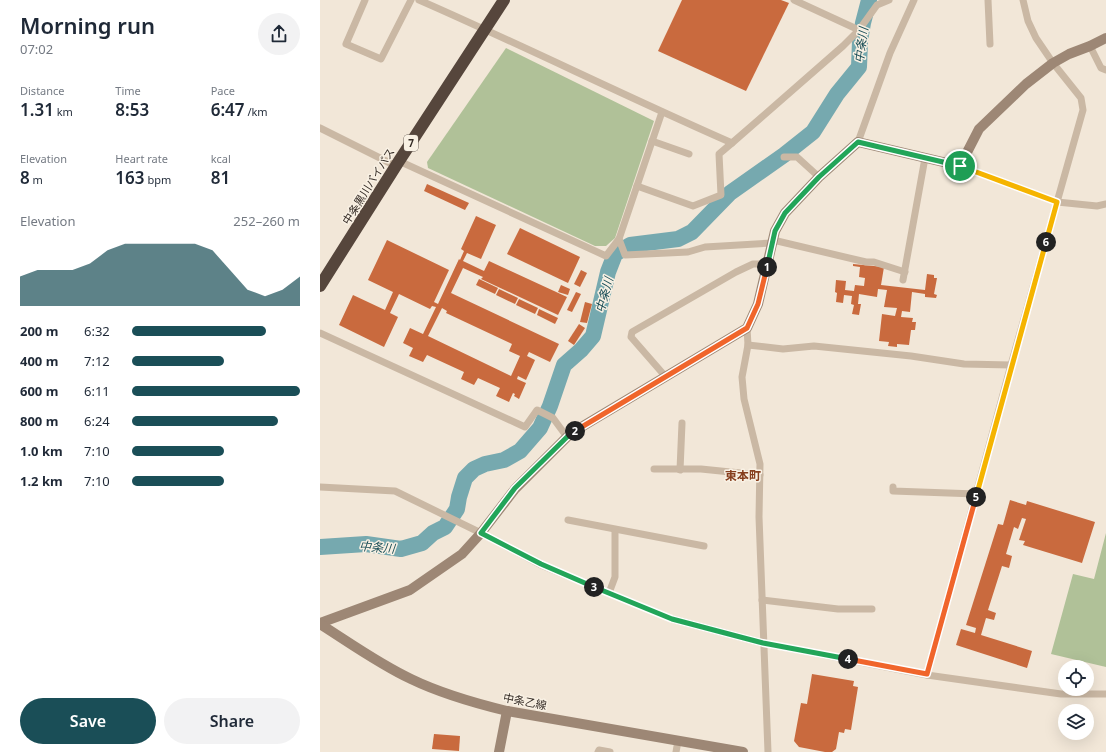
<!DOCTYPE html>
<meta charset="utf-8">
<style>
:root{--surface:#fff;--page:#f2f2f3;--text:#1f2937;--muted:#747a83;--accent:#1a4e57}
body{margin:0;font-family:"Noto Sans","Noto Sans JP",sans-serif;background:var(--page);color:var(--text);height:100vh;display:flex;flex-direction:column;font-size:15px;white-space:nowrap}
*{box-sizing:border-box;margin:0}
p{font-size:13px;color:var(--muted)}
.icon{flex:none;width:22px;height:22px;fill:none;stroke:currentColor;stroke-width:2;stroke-linecap:round;stroke-linejoin:round}
.map{position:relative;flex:1;overflow:hidden}
.panel{display:flex;flex-direction:column;background:var(--surface);width:320px}
.panel>*{flex:none}
.buttons{position:absolute;left:738px;top:660px;display:grid;gap:8px}
.buttons a{display:grid;place-items:center;width:36px;height:36px;border-radius:50%;background:var(--surface);box-shadow:0 4px 16px #0002;font-size:20px}
.pin{position:absolute;display:grid;place-items:center;width:34px;height:34px;color:#fff;margin:-17px;border:2px solid #fff;border-radius:50%;box-shadow:0 1px 4px #0007}
.km{position:absolute;width:20px;height:20px;margin:-10px;border-radius:50%;background:#222;color:#fff;font-size:11px;line-height:20px;text-align:center}
.round{display:grid;place-items:center;flex:none;width:42px;height:42px;border-radius:21px;background:var(--page)}
.overview{display:flex;align-items:center;justify-content:space-between;height:68px;padding:0 20px}
h1{font-size:22px;font-weight:600;line-height:30px}
.metrics{display:grid;grid-template-columns:repeat(3,1fr);gap:6px;height:68px;padding:4px 20px}
.metrics div{display:grid;align-content:center}
.metrics b{font-size:17px;font-weight:600}
.metrics small{font-size:11px;font-weight:400}
.metrics p{font-size:11px}
.chart{height:112px;padding:8px 20px}
.chart p{display:flex;justify-content:space-between}
.chart svg{width:100%;height:72px;margin-top:4px;fill:var(--accent);opacity:.7}
.cta{display:flex;gap:8px;margin-top:auto;padding:8px 20px}
.cta a{flex:1;height:46px;border-radius:24px;background:var(--accent);color:#fff;font-size:16px;font-weight:600;line-height:46px;text-align:center}
.cta a+a{background:var(--page);color:var(--text)}
ul{padding:0 20px;list-style:none;font-size:13px}
li{display:grid;grid-template-columns:64px 48px 1fr;align-items:center;height:30px}
li i{height:10px;border-radius:5px;background:var(--accent)}
main{display:flex;flex:1;min-height:0}
.map>svg:first-child{display:block}
.green{fill:#b0c198}
.lines{fill:none;stroke-linecap:round;stroke-linejoin:round}
.river{stroke:#76a9af;stroke-width:16}
.building{fill:#c96a3e;fill-rule:evenodd}
.street{stroke:#cab8a4;stroke-width:7}
.secondary{stroke:#9d8775;stroke-width:10}
.highway{stroke:#56463c;stroke-width:12}
.split-1-casing{stroke:#fff;stroke-width:8}
.split-2-casing{stroke:#fff;stroke-width:8}
.split-3-casing{stroke:#fff;stroke-width:8}
.split-4-casing{stroke:#fff;stroke-width:8}
.split-5-casing{stroke:#fff;stroke-width:8}
.split-6-casing{stroke:#fff;stroke-width:8}
.split-7-casing{stroke:#fff;stroke-width:8}
.split-1{stroke:#22a559;stroke-width:5}
.split-2{stroke:#f0652b;stroke-width:5}
.split-3{stroke:#22a559;stroke-width:5}
.split-4{stroke:#22a559;stroke-width:5}
.split-5{stroke:#f0652b;stroke-width:5}
.split-6{stroke:#f5b400;stroke-width:5}
.split-7{stroke:#f5b400;stroke-width:5}
.labels{text-anchor:middle;dominant-baseline:central;stroke-width:3;stroke-linejoin:round;paint-order:stroke}
.shield{fill:#f9f1e4;stroke:#70675f;stroke-width:1}
.shield-label{font-size:10px;font-weight:bold;fill:#352c26}
.street-label{font-size:11px;fill:#352c26;stroke:#f9f1e4}
.water-label{font-size:12px;font-style:italic;fill:#1a4e57;stroke:#f9f1e4}
.neighbourhood-label{font-size:12px;font-weight:bold;fill:#863e1d;stroke:#f9f1e4}
</style>
<main>
<section class="panel">
<div class="overview"><div><h1>Morning run</h1><p>07:02</p></div><a class="round"><svg class="icon" aria-label="share" viewBox="0 0 24 24"><path d="M12 15V3M7 8l5-5 5 5M5 13v7h14v-7"/></svg></a></div>
<div class="metrics">
<div><p>Distance</p><b>1.31<small> km</small></b></div>
<div><p>Time</p><b>8:53</b></div>
<div><p>Pace</p><b>6:47<small> /km</small></b></div>
</div>
<div class="metrics">
<div><p>Elevation</p><b>8<small> m</small></b></div>
<div><p>Heart rate</p><b>163<small> bpm</small></b></div>
<div><p>kcal</p><b>81</b></div>
</div>
<div class="chart"><p><span>Elevation</span>252–260 m</p>
<svg viewBox="0 0 160 44" preserveAspectRatio="none"><path d="M0 44V26L10 22L20 22L30 22L40 18L50 10L60 6L70 6L80 6L90 6L100 6L110 10L120 22L130 34L140 38L150 34L160 26V44z"/></svg>
</div>
<ul>
<li><b>200 m</b>6:32<i style="width:80%"></i></li>
<li><b>400 m</b>7:12<i style="width:55%"></i></li>
<li><b>600 m</b>6:11<i style="width:100%"></i></li>
<li><b>800 m</b>6:24<i style="width:87%"></i></li>
<li><b>1.0 km</b>7:10<i style="width:55%"></i></li>
<li><b>1.2 km</b>7:10<i style="width:55%"></i></li>
</ul>
<div class="cta"><a>Save</a><a>Share</a></div>
</section>
<div class="map">
<svg width="786" height="752" viewBox="0 0 786 752">
<rect width="100%" height="100%" fill="#f2e7d8"/>
<g class="green">
<path d="M 186,48 L 334,121 L 295,238 L 286,246 L 275,246 L 108,168 L 107,162 Z"/>
<path d="M 786,533 L 786,667 L 731,654 L 753,574 L 774,579 Z"/>
</g>
<g class="lines">
<path class="river" d="M 0,547 L 46,544 L 81,549 L 102,543 L 113,533 L 125,527 L 137,509 L 139,497 L 145,478 L 154,469 L 165,464 L 184,460 L 200,451 L 220,428 L 230,406 L 244,365 L 261,350 L 273,336 L 288,272 L 295,254 L 310,245 L 358,239 L 372,232 L 410,193 L 464,155 L 493,132 L 517,94 L 539,67 L 540,41 L 543,23 L 549,0"/>
</g>
<g class="building">
<path d="M 362,0 L 461,0 L 469,3 L 426,91 L 338,51 Z"/>
<path d="M 107,184 L 149,203 L 145,210 L 104,191 Z"/>
<path d="M 156,216 L 176,225 L 161,259 L 147,253 L 143,261 L 164,271 L 169,261 L 247,297 L 238,315 L 161,279 L 163,277 L 143,268 L 131,293 L 239,344 L 230,362 L 209,352 L 207,356 L 215,360 L 206,380 L 198,376 L 197,379 L 206,383 L 199,399 L 194,396 L 195,394 L 193,393 L 189,402 L 176,396 L 180,388 L 158,378 L 154,385 L 141,379 L 144,372 L 107,355 L 103,362 L 89,356 L 93,348 L 83,343 L 90,328 L 103,334 L 116,307 L 112,306 L 110,309 L 79,294 L 70,313 L 78,317 L 64,347 L 19,325 L 33,295 L 65,310 L 73,292 L 48,280 L 67,240 L 129,270 L 114,302 L 118,304 L 139,259 L 140,260 L 144,251 L 141,249 ZM 122,308 L 127,311 L 126,313 L 192,344 L 189,351 L 200,356 L 191,376 L 108,336 Z"/>
<path d="M 200,228 L 260,257 L 248,283 L 187,254 Z"/>
<path d="M 533,264 L 564,267 L 561,285 L 605,290 L 607,274 L 614,275 L 614,278 L 617,278 L 614,294 L 617,295 L 616,298 L 605,297 L 605,294 L 592,292 L 590,312 L 582,311 L 581,317 L 593,318 L 592,322 L 596,322 L 595,330 L 591,330 L 589,345 L 577,344 L 577,347 L 568,346 L 569,342 L 559,341 L 562,314 L 575,316 L 577,308 L 564,307 L 567,290 L 558,289 L 557,297 L 539,294 L 538,304 L 541,304 L 539,315 L 532,314 L 534,305 L 531,304 L 532,296 L 524,295 L 523,303 L 516,302 L 517,293 L 515,292 L 516,280 L 526,281 L 525,290 L 534,291 L 535,285 L 544,286 L 545,278 L 539,277 L 540,267 L 533,266 Z"/>
<path d="M 261,270 L 267,273 L 260,287 L 254,284 Z"/>
<path d="M 159,279 L 178,288 L 175,294 L 156,285 Z"/>
<path d="M 241,285 L 250,289 L 248,295 L 238,292 Z"/>
<path d="M 179,289 L 198,298 L 195,304 L 176,295 Z"/>
<path d="M 256,292 L 261,294 L 252,312 L 247,310 Z"/>
<path d="M 199,299 L 218,308 L 215,314 L 196,305 Z"/>
<path d="M 265,302 L 272,304 L 267,323 L 260,322 Z"/>
<path d="M 219,309 L 238,318 L 235,324 L 217,315 Z"/>
<path d="M 259,324 L 265,328 L 254,345 L 248,341 Z"/>
<path d="M 690,500 L 706,505 L 707,501 L 775,522 L 762,563 L 703,545 L 705,541 L 699,540 L 706,519 L 702,518 L 698,529 L 694,527 L 686,554 L 692,556 L 689,568 L 682,566 L 668,610 L 676,613 L 674,620 L 666,618 L 661,635 L 712,651 L 707,668 L 636,645 L 641,629 L 655,633 L 656,628 L 646,625 L 678,524 L 683,525 Z"/>
<path d="M 492,674 L 534,681 L 533,686 L 538,687 L 531,730 L 525,729 L 524,733 L 519,732 L 516,749 L 512,752 L 505,752 L 479,747 L 474,741 L 481,703 L 487,704 Z"/>
<path d="M 114,734 L 140,736 L 139,751 L 112,749 Z"/>
</g>
<g class="lines">
<g class="street">
<path d="M 45,0 L 26,44 L 61,59 L 91,0"/>
<path d="M 99,0 C 204,46 307,97 412,143 L 523,46 L 539,30 L 557,5 L 569,0"/>
<path d="M 474,0 L 539,30"/>
<path d="M 668,0 L 670,44"/>
<path d="M 770,46 L 781,68 L 786,70"/>
<path d="M 0,128 L 76,166"/>
<path d="M 332,141 L 369,154"/>
<path d="M 538,142 L 570,53 L 594,0"/>
<path d="M 464,157 L 477,157 L 499,177"/>
<path d="M 79,161 L 286,256 L 299,239 L 342,112"/>
<path d="M 640,166 L 737,202 L 777,206 L 786,204"/>
<path d="M 317,186 L 373,206 L 401,195 L 399,154 L 412,143"/>
<path d="M 299,239 L 305,255 L 368,252 L 385,247 L 452,243"/>
<path d="M 453,240 L 546,262 L 554,262 L 585,272"/>
<path d="M 583,280 L 605,158"/>
<path d="M 427,328 L 428,345 L 422,377 L 424,399 L 440,464 L 439,517 L 448,752"/>
<path d="M 0,333 L 205,427 L 217,410 L 233,418 L 247,437"/>
<path d="M 428,345 L 463,349 L 494,346 L 591,356 L 644,364 L 691,365"/>
<path d="M 345,376 L 311,337 L 312,332 L 416,272 L 433,264 L 447,264"/>
<path d="M 334,469 L 381,469 L 440,475"/>
<path d="M 360,470 L 362,423"/>
<path d="M 0,487 L 75,491 L 161,533 L 221,565 L 352,619 L 443,643 L 607,675 L 741,694 L 786,694"/>
<path d="M 573,487 L 573,491 L 656,494"/>
<path d="M 248,520 L 384,546"/>
<path d="M 289,593 L 295,577 L 295,530"/>
<path d="M 442,600 L 518,609 L 552,609"/>
<path d="M 607,675 L 691,365 L 763,110 L 761,98 L 733,63 L 716,38 L 708,21 L 703,0"/>
<path d="M 278,752 L 279,750 L 290,752"/>
<path d="M 356,752 L 358,741"/>
</g>
<g class="secondary">
<path d="M 0,623 L 90,590 L 142,554 L 161,533 L 195,489 L 247,437 L 258,429 L 427,328 L 438,304 L 455,231 L 465,213 L 499,177 L 538,142 L 640,166 L 659,129 L 706,84 L 733,63 L 749,54 L 770,46 L 786,38"/>
<path d="M 0,624 C 30,643 59,664 91,679 C 122,694 154,703 187,711 L 423,752"/>
<path d="M 179,752 L 187,711"/>
</g>
<path class="highway" d="M 0,286 L 79,161 L 184,0"/>
</g>
<g class="lines">
<defs>
<path id="split-1" d="M 447,267 L 455,231 L 465,213 L 499,177 L 538,142 L 640,166"/>
<path id="split-2" d="M 255,431 L 427,328 L 438,304 L 447,267"/>
<path id="split-3" d="M 255,431 L 247,437 L 195,488 L 161,533 L 221,564 L 274,587"/>
<path id="split-4" d="M 274,587 L 352,619 L 443,643 L 528,659"/>
<path id="split-5" d="M 528,659 L 607,674 L 656,497"/>
<path id="split-6" d="M 656,497 L 726,242"/>
<path id="split-7" d="M 640,166 L 737,202 L 726,242"/>
</defs>
<use href="#split-1" class="split-1-casing"/>
<use href="#split-2" class="split-2-casing"/>
<use href="#split-3" class="split-3-casing"/>
<use href="#split-4" class="split-4-casing"/>
<use href="#split-5" class="split-5-casing"/>
<use href="#split-6" class="split-6-casing"/>
<use href="#split-7" class="split-7-casing"/>
<use href="#split-1" class="split-1"/>
<use href="#split-2" class="split-2"/>
<use href="#split-3" class="split-3"/>
<use href="#split-4" class="split-4"/>
<use href="#split-5" class="split-5"/>
<use href="#split-6" class="split-6"/>
<use href="#split-7" class="split-7"/>
</g>
<g class="labels">
<rect class="shield" x="84" y="135" width="14" height="16" rx="3"/>
<g class="shield-label">
<text x="91" y="143">7</text>
</g>
<g class="street-label">
<text transform="translate(48 186) rotate(-58)">中条黒川バイパス</text>
<text transform="translate(205 701) rotate(11)">中条乙線</text>
</g>
<g class="water-label">
<text transform="translate(541 45) rotate(-82)">中条川</text>
<text transform="translate(284 295) rotate(-75)">中条川</text>
<text transform="translate(57 547) rotate(5)">中条川</text>
</g>
<g class="neighbourhood-label">
<text x="423" y="475">東本町</text>
</g>
</g>
</svg>
<div class="buttons">
<a><svg class="icon" aria-label="locate" viewBox="0 0 24 24"><circle cx="12" cy="12" r="6"/><path d="M12 2v4M12 18v4M2 12h4M18 12h4"/></svg></a>
<a><svg class="icon" aria-label="layers" viewBox="0 0 24 24"><path d="M12 4l9 5-9 5-9-5zM3 14l9 5 9-5"/></svg></a>
</div>
<div class="pin" style="left:640px;top:166px;background:#1e9e55"><svg class="icon" aria-label="arrive" viewBox="0 0 24 24"><path d="M6 21V4h12l-3 4 3 4H6"/></svg></div>
<b class="km" style="left:447px;top:267px">1</b>
<b class="km" style="left:255px;top:431px">2</b>
<b class="km" style="left:274px;top:587px">3</b>
<b class="km" style="left:528px;top:659px">4</b>
<b class="km" style="left:656px;top:497px">5</b>
<b class="km" style="left:726px;top:242px">6</b>
</div>
</main>
